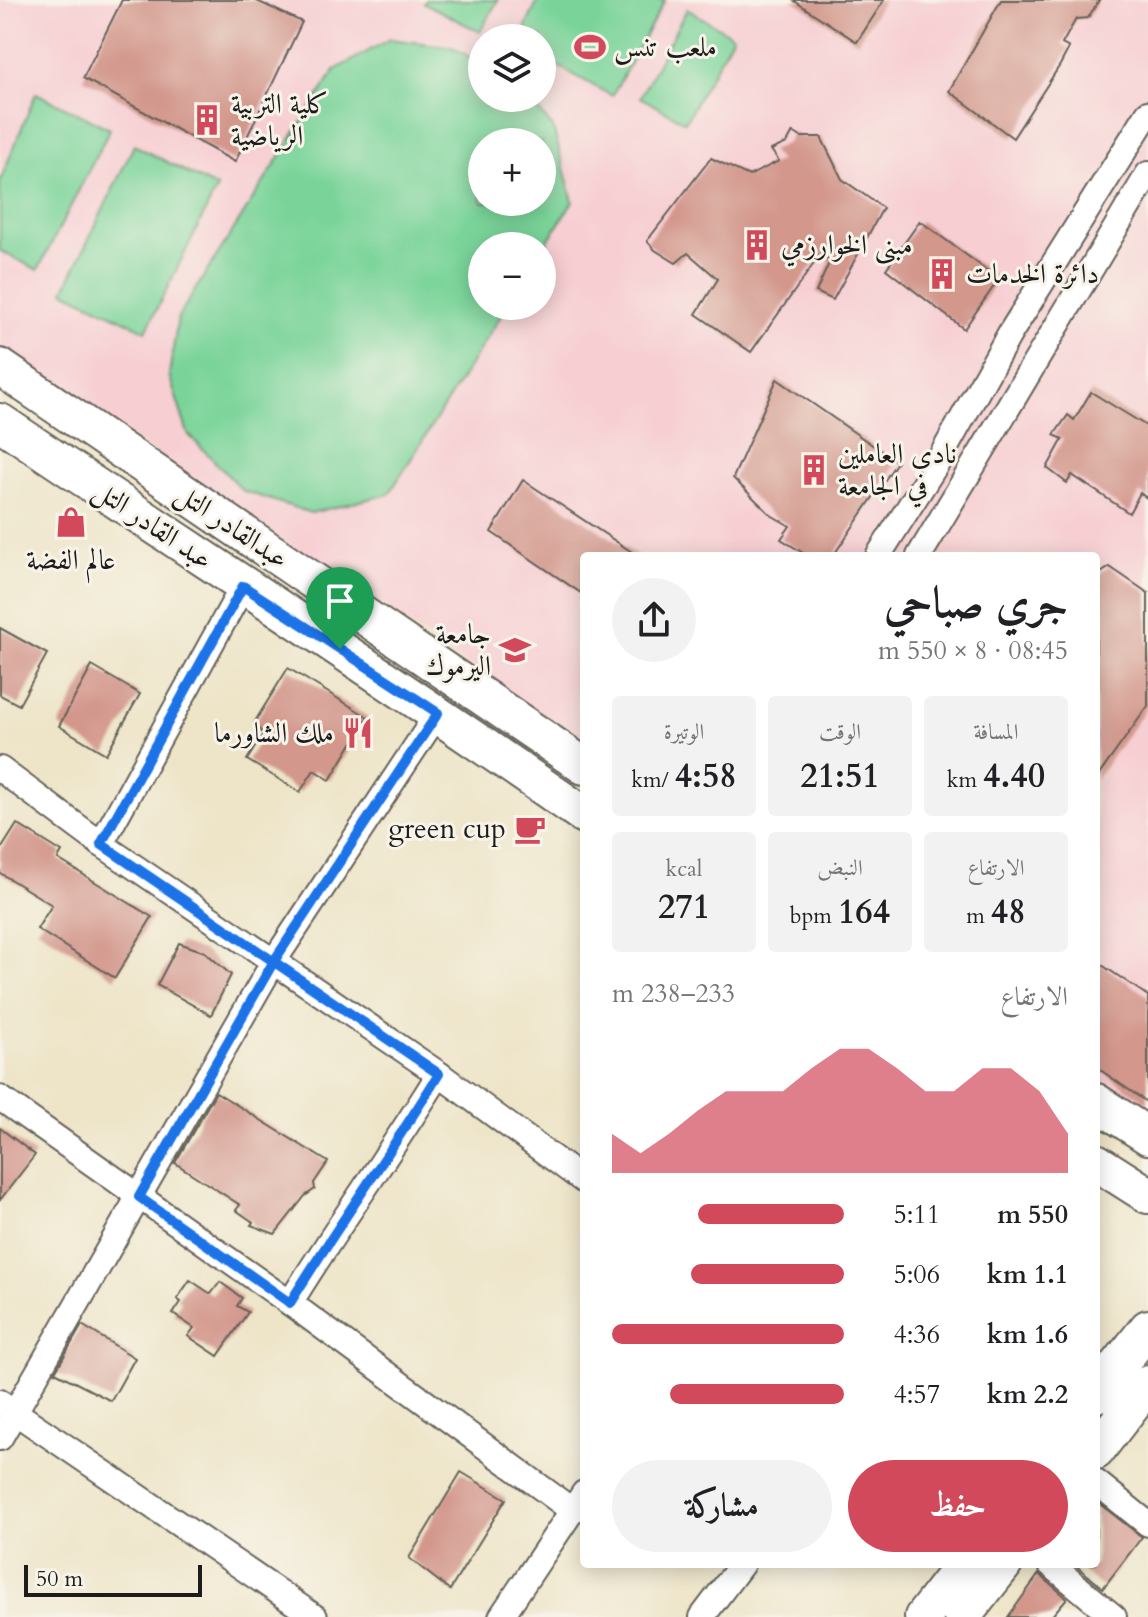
<!DOCTYPE html>
<html lang="ar">
<meta charset="utf-8">
<style>
:root{--surface:#fff;--page:#f2f2f2;--text:#202124;--muted:#757577;--accent:#d1495b}
body{margin:0;font-family:Cardo,Amiri,serif;background:var(--page);color:var(--text);direction:rtl;height:100vh;display:flex;flex-direction:column;font-size:30px;white-space:nowrap}
*{box-sizing:border-box;margin:0}
p{font-size:26px;color:var(--muted)}
.icon{flex:none;width:44px;height:44px;fill:none;stroke:currentColor;stroke-width:2;stroke-linecap:round;stroke-linejoin:round}
.map{position:relative;flex:1;overflow:hidden;direction:ltr}
.side{position:absolute;left:580px;top:552px;width:520px;height:1016px;display:flex;flex-direction:column;background:var(--surface);border-radius:8px;box-shadow:0 4px 20px #0003;direction:rtl}
.side>*{flex:none}
.controls{position:absolute;left:468px;top:24px;display:grid;gap:16px}
.controls a{display:grid;place-items:center;width:88px;height:88px;border-radius:50%;background:var(--surface);box-shadow:0 4px 20px #0003;font-size:40px}
.scale{position:absolute;left:24px;bottom:20px;width:178px;box-sizing:border-box;padding-left:8px;border:4px solid #1c1c1c;border-top:0;font-size:22px;line-height:28px;white-space:nowrap;color:#1c1c1c;-webkit-text-stroke:6px #f7f3e8;paint-order:stroke}
.pin{position:absolute;display:grid;place-items:center;width:68px;height:68px;color:#fff;margin:-82px -34px;border-radius:50% 50% 50% 0;rotate:-45deg;box-shadow:0 0 8px #0007}
.pin .icon{rotate:45deg}
.round{display:grid;place-items:center;flex:none;width:84px;height:84px;border-radius:42px;background:var(--page)}
.summary{display:flex;align-items:center;justify-content:space-between;height:136px;padding:0 32px}
h1{font-size:44px;font-weight:800;line-height:60px}
.metrics{display:grid;grid-template-columns:repeat(3,1fr);gap:12px;height:136px;padding:8px 32px}
.metrics div{display:grid;align-content:center;border-radius:8px;background:var(--page);text-align:center}
.metrics b{font-size:34px;font-weight:800}
.metrics small{font-size:22px;font-weight:400}
.metrics p{font-size:22px}
.chart{height:224px;padding:16px 32px}
.chart p{display:flex;justify-content:space-between}
.chart svg{width:100%;height:144px;margin-top:8px;fill:var(--accent);opacity:.7}
.button{display:flex;gap:16px;margin-top:auto;padding:16px 32px}
.button a{flex:1;height:92px;border-radius:48px;background:var(--accent);color:#fff;font-size:32px;font-weight:800;line-height:92px;text-align:center}
.button a+a{background:var(--page);color:var(--text)}
ul{padding:0 32px;list-style:none;font-size:26px}
li{display:grid;grid-template-columns:128px 96px 1fr;align-items:center;height:60px}
li i{height:20px;border-radius:10px;background:var(--accent)}
.map>svg:first-child{display:block}
.built{fill:#f7cfd3;fill-rule:evenodd}
.green{fill:#7ad49a;stroke:#4b785b;stroke-width:2;fill-rule:evenodd}
.building{fill:#d3978c}
.lines{fill:none;stroke-linecap:round;stroke-linejoin:round}
.street-casing{stroke:#666259;stroke-width:28}
.secondary-casing{stroke:#666259;stroke-width:40}
.street{stroke:#fff;stroke-width:24}
.secondary{stroke:#fff;stroke-width:36}
.route-casing{stroke:#fff;stroke-width:16}
.route{stroke:#1a73e8;stroke-width:10}
.labels{text-anchor:middle;dominant-baseline:central;stroke-width:6;stroke-linejoin:round;paint-order:stroke}
.poi-label{font-size:28px;fill:#1c1c1c;stroke:#f7f3e8;text-anchor:start}
.street-label{font-size:28px;fill:#1c1c1c;stroke:#f7f3e8}
</style>
<div class="map">
<svg width="1148" height="1617" viewBox="0 0 1148 1617">
<rect width="100%" height="100%" fill="#f7f3e8"/>
<filter id="ink" filterUnits="userSpaceOnUse"><feTurbulence type="fractalNoise" baseFrequency=".0125" numOctaves="2"/><feDisplacementMap in="SourceGraphic" scale="16" xChannelSelector="R" yChannelSelector="G"/><feConvolveMatrix kernelMatrix="1 2 1 2 8 2 1 2 1" color-interpolation-filters="sRGB"/></filter>
<filter id="wash" filterUnits="userSpaceOnUse"><feTurbulence type="fractalNoise" baseFrequency=".006" numOctaves="4" result="noise"/><feDisplacementMap in="SourceGraphic" scale="32" xChannelSelector="R" yChannelSelector="G"/><feGaussianBlur stdDeviation="1.8" result="paint"/><feColorMatrix in="noise" values="0 0 0 0 0 0 0 0 0 0 0 0 0 0 0 0 0 1.4 0 .05"/><feComposite in="paint" operator="in"/></filter>
<g filter="url(#wash)">
<rect width="100%" height="100%" fill="#eee5c9"/>
<path class="built" d="M 0,0 L 1148,0 L 1148,1123 L 1096,1088 L 1096,556 L 584,556 L 584,743 L 0,349 ZM 482,38 L 542,38 L 542,98 L 482,98 ZM 482,142 L 542,142 L 542,202 L 482,202 ZM 482,246 L 542,246 L 542,306 L 482,306 Z"/>
<g class="green">
<path d="M 426,0 L 498,0 L 480,32 L 424,3 Z"/>
<path d="M 538,0 L 665,0 L 612,96 L 542,57 L 542,38 L 521,38 Z"/>
<path d="M 687,9 L 733,36 L 685,122 L 640,97 Z"/>
<path d="M 390,39 L 452,47 L 482,64 L 482,98 L 528,98 L 553,128 L 573,201 L 542,250 L 542,246 L 482,246 L 482,306 L 507,306 L 389,494 L 311,513 L 243,491 L 188,434 L 169,375 L 178,317 L 335,70 ZM 482,142 L 542,142 L 542,202 L 482,202 Z"/>
<path d="M 36,93 L 110,129 L 38,270 L 0,251 L 0,181 Z"/>
<path d="M 134,145 L 217,188 L 146,331 L 64,291 Z"/>
</g>
<g id="blocks">
<g class="building">
<path d="M 122,0 L 255,0 L 302,22 L 235,162 L 83,78 Z"/>
<path d="M 793,0 L 884,0 L 857,42 Z"/>
<path d="M 1001,0 L 1099,0 L 1088,18 L 1076,19 L 1062,44 L 1069,48 L 1060,65 L 1013,138 L 949,91 Z"/>
<path d="M 793,132 L 801,137 L 821,137 L 842,179 L 883,208 L 833,300 L 816,292 L 830,261 L 820,255 L 751,352 L 696,314 L 718,279 L 688,253 L 676,263 L 655,250 L 647,241 L 711,158 L 749,176 L 779,161 L 771,150 L 787,143 Z"/>
<path d="M 920,221 L 999,279 L 964,329 L 886,269 Z"/>
<path d="M 777,379 L 897,462 L 833,556 L 808,556 L 781,539 L 790,526 L 771,515 L 733,478 Z"/>
<path d="M 1091,392 L 1148,427 L 1148,499 L 1140,493 L 1129,513 L 1072,475 L 1067,483 L 1047,468 L 1063,439 L 1054,435 L 1068,415 L 1074,420 Z"/>
<path d="M 523,480 L 638,556 L 584,556 L 584,595 L 491,532 Z"/>
<path d="M 1110,567 L 1148,593 L 1148,706 L 1096,779 L 1096,576 Z"/>
<path d="M 0,628 L 47,654 L 19,705 L 0,695 Z"/>
<path d="M 92,666 L 140,694 L 106,754 L 59,726 Z"/>
<path d="M 288,668 L 368,717 L 330,780 L 314,770 L 300,792 L 247,760 L 263,734 L 254,723 Z"/>
<path d="M 17,824 L 62,852 L 58,859 L 152,917 L 115,978 L 37,929 L 52,905 L 0,873 L 0,851 Z"/>
<path d="M 179,943 L 205,952 L 231,975 L 211,1015 L 157,985 Z"/>
<path d="M 1096,961 L 1148,996 L 1148,1103 L 1096,1067 Z"/>
<path d="M 216,1092 L 328,1162 L 314,1183 L 315,1189 L 305,1196 L 275,1234 L 251,1225 L 253,1222 L 236,1210 L 240,1205 L 175,1163 Z"/>
<path d="M 0,1128 L 35,1155 L 0,1200 Z"/>
<path d="M 190,1280 L 211,1294 L 220,1282 L 242,1298 L 237,1306 L 248,1312 L 218,1356 L 188,1336 L 194,1328 L 173,1314 L 181,1302 L 177,1299 Z"/>
<path d="M 82,1325 L 135,1358 L 111,1401 L 55,1372 Z"/>
<path d="M 461,1472 L 506,1499 L 450,1590 L 409,1558 Z"/>
<path d="M 1096,1501 L 1142,1537 L 1103,1588 L 1074,1564 L 1096,1564 Z"/>
<path d="M 1039,1574 L 1067,1598 L 1051,1617 L 1008,1617 Z"/>
</g>
</g>
</g>
<g filter="url(#ink)">
<use href="#blocks" fill-opacity="0" stroke="#666259" stroke-width="2"/>
<g class="lines">
<defs>
<g id="street">
<path d="M 878,556 L 939,460 L 1009,335 L 1148,113"/>
<path d="M 919,556 L 1148,174"/>
<path d="M 0,769 L 101,844 L 439,1074 L 584,1181"/>
<path d="M 101,844 L 243,586"/>
<path d="M 0,1098 L 290,1303 L 573,1511"/>
<path d="M 290,1303 C 338,1225 391,1152 439,1074"/>
<path d="M 0,1402 L 315,1617"/>
<path d="M 0,1438 L 274,961 L 438,713"/>
<path d="M 1096,1482 L 1148,1524"/>
<path d="M 1050,1564 L 1114,1617"/>
<path d="M 501,1617 L 584,1493"/>
<path d="M 702,1617 L 742,1564"/>
</g>
<g id="secondary">
<path d="M 0,367 L 584,766"/>
<path d="M 0,422 C 194,553 392,681 584,815"/>
<path d="M 1096,1102 L 1148,1136"/>
<path d="M 1096,1162 L 1148,1195"/>
<path d="M 1096,1394 L 1148,1328"/>
<path d="M 1096,1451 L 1148,1384"/>
<path d="M 923,1617 L 964,1564"/>
<path d="M 962,1617 L 1004,1564"/>
</g>
</defs>
<use href="#street" class="street-casing"/>
<use href="#secondary" class="secondary-casing"/>
<use href="#street" class="street"/>
<use href="#secondary" class="secondary"/>
</g>
</g>
<g class="lines" filter="url(#ink)">
<defs>
<path id="route" d="M 340,649 L 438,713 L 274,961 L 139,1197 L 290,1303 C 338,1225 391,1152 439,1074 L 101,844 L 243,586 L 340,649"/>
</defs>
<use href="#route" class="route-casing"/>
<use href="#route" class="route"/>
</g>
<defs>
<symbol id="stadium-bare" viewBox="-9 -9 18 18"><path d="M0-5a6.5 5 0 1 0 0 10a6.5 5 0 1 0 0-10ZM-3.5-1.8h7v3.6h-7Z" fill="#d1495b" stroke="#f7f3e8" stroke-width="2.5" paint-order="stroke"/></symbol>
<symbol id="building-bare" viewBox="-9 -9 18 18"><path d="M-4-6H4V6H1V3H-1V6H-4ZM-2.5-4.3h1.7v1.8h-1.7ZM.8-4.3h1.7v1.8H.8ZM-2.5-1h1.7V.8h-1.7ZM.8-1h1.7V.8H.8Z" fill="#d1495b" stroke="#f7f3e8" stroke-width="2.5" paint-order="stroke"/></symbol>
<symbol id="shop-bare" viewBox="-9 -9 18 18"><path d="M-5-2.5h2.3a2.7 3.5 0 0 1 5.4 0H5L5.5 6h-11ZM-1.5-2.5h3a1.5 2.3 0 0 0-3 0Z" fill="#d1495b" stroke="#f7f3e8" stroke-width="2.5" paint-order="stroke"/></symbol>
<symbol id="university-bare" viewBox="-9 -9 18 18"><path d="M0-5L7-2L0 1L-7-2ZM-4 1L0 2.5L4 1V4Q0 6-4 4Z" fill="#d1495b" stroke="#f7f3e8" stroke-width="2.5" paint-order="stroke"/></symbol>
<symbol id="restaurant-bare" viewBox="-9 -9 18 18"><path d="M-5-6h1v4h1v-4h1v4h1v-4h1v5L-1.5 .5V6h-2V.5L-5-1ZM5-6V6H3V1.5H1.5Q1.5-4 5-6Z" fill="#d1495b" stroke="#f7f3e8" stroke-width="2.5" paint-order="stroke"/></symbol>
<symbol id="cafe-bare" viewBox="-9 -9 18 18"><path d="M-5.5-4.5H6V0H3Q3 3.5 0 3.5H-2.5Q-5.5 3.5-5.5 0ZM3-3.2v2h1.7v-2ZM-6 4.5H4V6H-6Z" fill="#d1495b" stroke="#f7f3e8" stroke-width="2.5" paint-order="stroke"/></symbol>
</defs>
<g fill-rule="evenodd">
<use href="#stadium-bare" x="568" y="25" width="44" height="44"/>
<use href="#building-bare" x="185" y="98" width="44" height="44"/>
<use href="#building-bare" x="735" y="223" width="44" height="44"/>
<use href="#building-bare" x="920" y="252" width="44" height="44"/>
<use href="#building-bare" x="792" y="448" width="44" height="44"/>
<use href="#shop-bare" x="49" y="500" width="44" height="44"/>
<use href="#university-bare" x="493" y="628" width="44" height="44"/>
<use href="#restaurant-bare" x="336" y="711" width="44" height="44"/>
<use href="#cafe-bare" x="508" y="807" width="44" height="44"/>
</g>
<g class="labels">
<g class="poi-label">
<text x="614" y="47">ملعب تنس</text>
<text x="231" y="104">كلية التربية<tspan x="231" dy="32">الرياضية</tspan></text>
<text x="781" y="245">مبنى الخوارزمي</text>
<text x="966" y="274">دائرة الخدمات</text>
<text x="838" y="454">نادي العاملين<tspan x="838" dy="32">في الجامعة</tspan></text>
<text x="71" y="560" text-anchor="middle">عالم الفضة</text>
<text x="491" y="634" text-anchor="end">جامعة<tspan x="491" dy="32">اليرموك</tspan></text>
<text x="334" y="733" text-anchor="end">ملك الشاورما</text>
<text x="506" y="829" text-anchor="end">green cup</text>
</g>
<g class="street-label">
<text transform="translate(153 525) rotate(34)">عبد القادر التل</text>
<text transform="translate(232 526) rotate(34)">عبدالقادر التل</text>
</g>
</g>
</svg>
<div class="controls">
<a><svg class="icon" aria-label="layers" viewBox="0 0 24 24"><path d="M12 4l9 5-9 5-9-5zM3 14l9 5 9-5"/></svg></a>
<a>+</a>
<a>−</a>
</div>
<div class="scale">50 m</div>
<div class="pin" style="left:340px;top:649px;background:#1e9e55"><svg class="icon" aria-label="arrive" viewBox="0 0 24 24"><path d="M6 21V4h12l-3 4 3 4H6"/></svg></div>
<section class="side">
<div class="summary"><div><h1>جري صباحي</h1><p>08:45 · 8 × 550 m</p></div><a class="round"><svg class="icon" aria-label="share" viewBox="0 0 24 24"><path d="M12 15V3M7 8l5-5 5 5M5 13v7h14v-7"/></svg></a></div>
<div class="metrics">
<div><p>المسافة</p><b>4.40<small> km</small></b></div>
<div><p>الوقت</p><b>21:51</b></div>
<div><p>الوتيرة</p><b>4:58<small> /km</small></b></div>
</div>
<div class="metrics">
<div><p>الارتفاع</p><b>48<small> m</small></b></div>
<div><p>النبض</p><b>164<small> bpm</small></b></div>
<div><p>kcal</p><b>271</b></div>
</div>
<div class="chart"><p><span>الارتفاع</span>233–238 m</p>
<svg viewBox="0 0 160 44" preserveAspectRatio="none"><path d="M0 44V32L10 38L20 32L30 25L40 19L50 19L60 19L70 12L80 6L90 6L100 12L110 19L120 19L130 12L140 12L150 19L160 32V44z"/></svg>
</div>
<ul>
<li><b>550 m</b>5:11<i style="width:63%"></i></li>
<li><b>1.1 km</b>5:06<i style="width:66%"></i></li>
<li><b>1.6 km</b>4:36<i style="width:100%"></i></li>
<li><b>2.2 km</b>4:57<i style="width:75%"></i></li>
</ul>
<div class="button"><a>حفظ</a><a>مشاركة</a></div>
</section>
</div>
